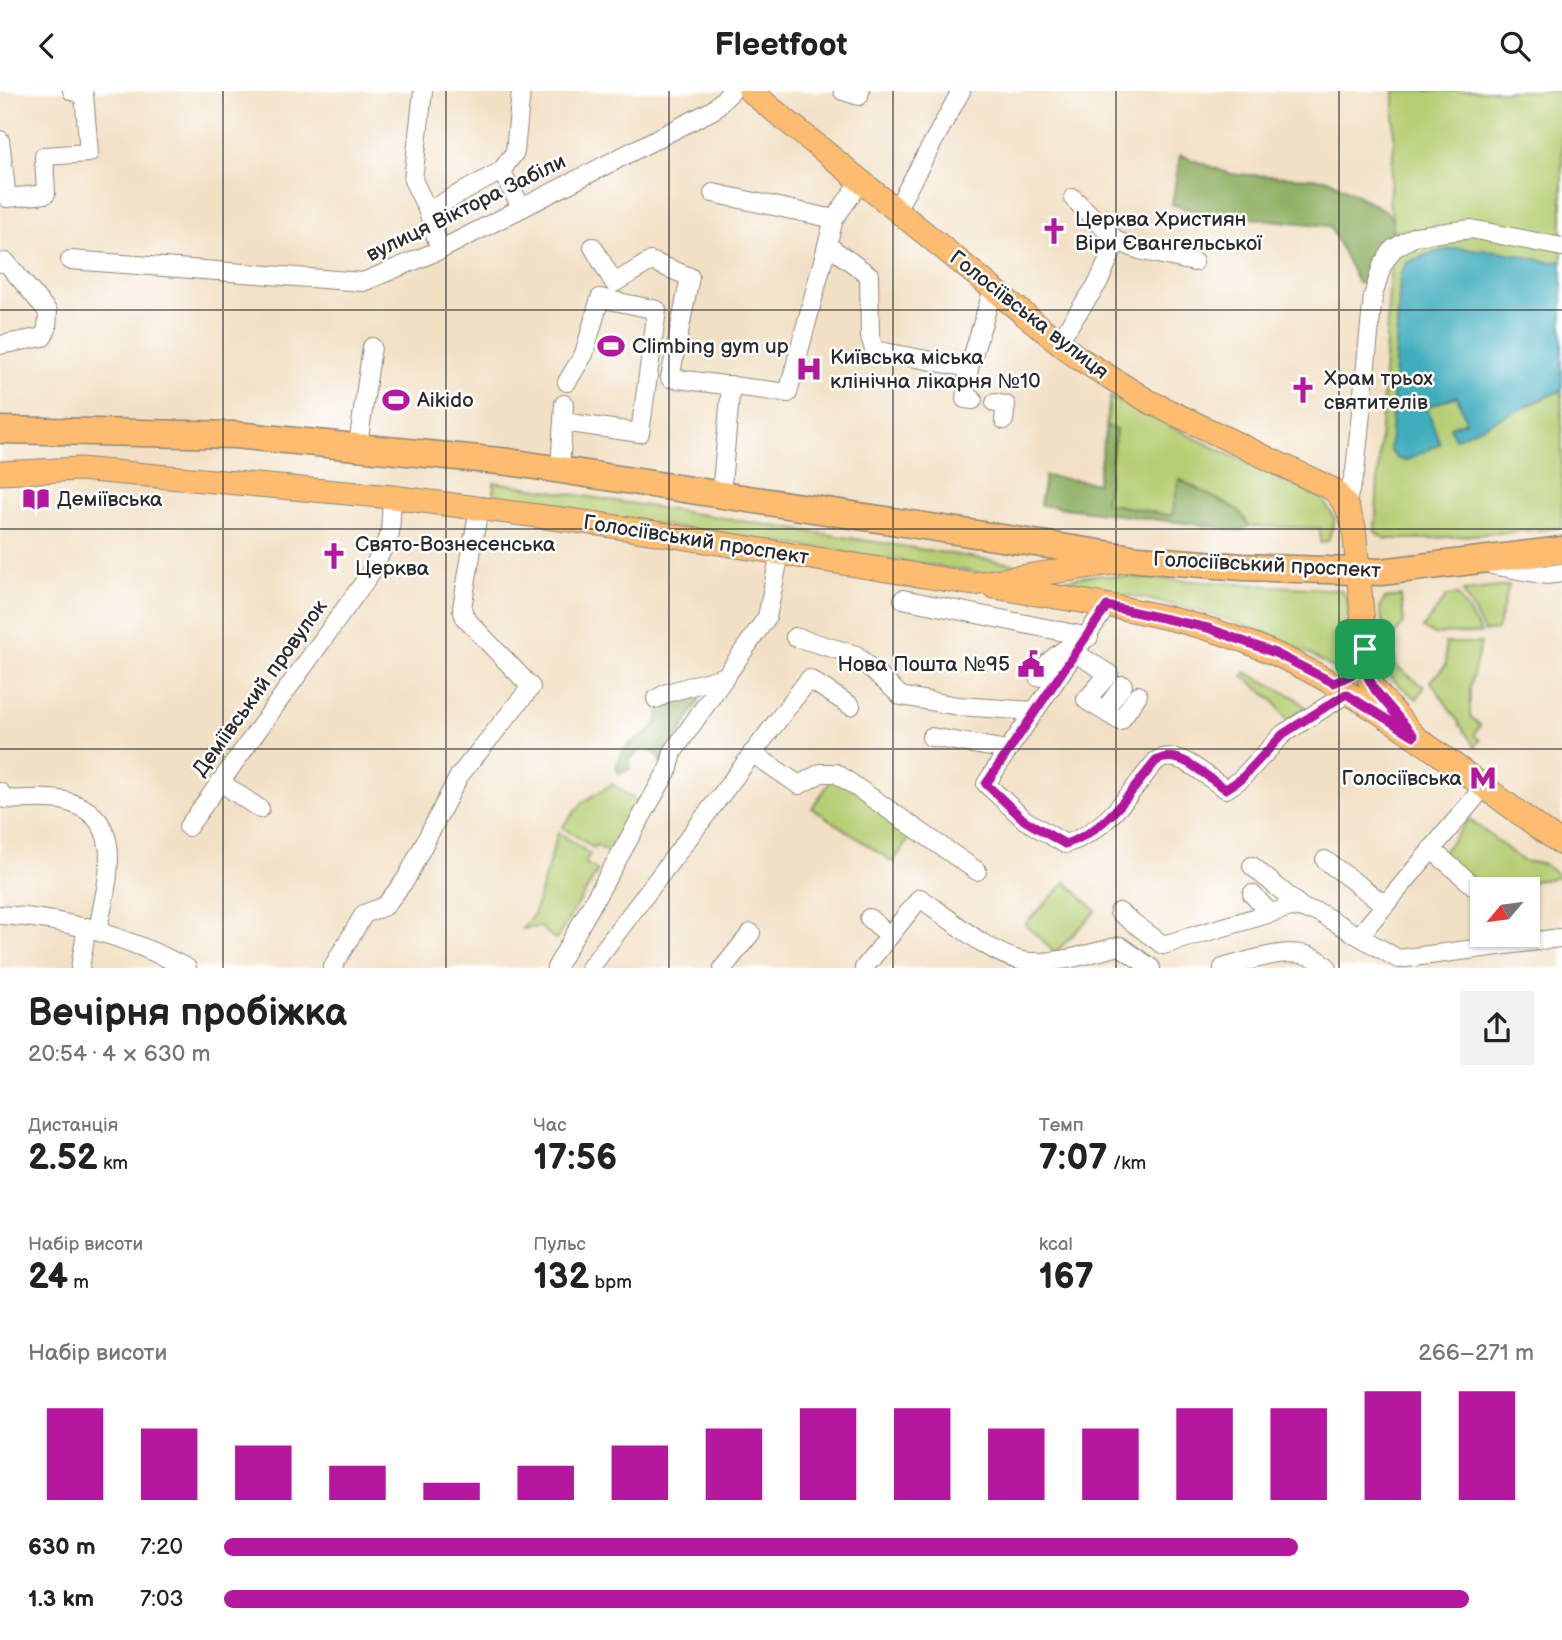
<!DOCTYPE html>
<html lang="uk">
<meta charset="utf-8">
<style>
:root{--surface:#fff;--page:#f2f2f2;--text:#222;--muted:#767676;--accent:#b5179e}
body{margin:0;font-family:"Balsamiq Sans",sans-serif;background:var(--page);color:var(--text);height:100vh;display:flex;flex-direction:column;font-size:26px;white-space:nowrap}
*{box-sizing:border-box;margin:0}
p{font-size:23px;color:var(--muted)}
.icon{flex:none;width:38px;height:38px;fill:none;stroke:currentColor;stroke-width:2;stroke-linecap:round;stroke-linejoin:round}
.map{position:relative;height:877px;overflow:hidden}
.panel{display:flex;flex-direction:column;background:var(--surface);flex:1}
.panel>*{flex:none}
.needle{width:46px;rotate:241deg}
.tools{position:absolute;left:1470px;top:786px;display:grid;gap:14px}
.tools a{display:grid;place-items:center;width:70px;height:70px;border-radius:0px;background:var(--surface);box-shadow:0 2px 5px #0004;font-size:35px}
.pin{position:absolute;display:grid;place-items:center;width:60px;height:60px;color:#fff;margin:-30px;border-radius:14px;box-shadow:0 4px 10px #0006}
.round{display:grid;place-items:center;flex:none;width:74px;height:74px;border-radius:0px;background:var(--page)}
.summary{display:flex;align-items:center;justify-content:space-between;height:119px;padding:0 28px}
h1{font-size:38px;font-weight:800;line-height:52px}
.metrics{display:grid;grid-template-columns:repeat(3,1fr);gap:10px;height:119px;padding:7px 28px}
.metrics div{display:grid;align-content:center}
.metrics b{font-size:35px;font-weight:800}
.metrics small{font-size:19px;font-weight:400}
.metrics p{font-size:19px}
.chart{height:196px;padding:14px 28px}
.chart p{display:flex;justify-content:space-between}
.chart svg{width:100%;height:126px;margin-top:7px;stroke:var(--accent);stroke-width:6}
ul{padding:0 28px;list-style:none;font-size:23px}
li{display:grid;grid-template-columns:112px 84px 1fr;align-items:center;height:52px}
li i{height:18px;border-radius:9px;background:var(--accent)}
header{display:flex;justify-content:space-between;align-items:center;height:91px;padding:0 28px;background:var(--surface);font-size:32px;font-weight:800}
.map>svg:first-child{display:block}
.green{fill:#b6ce73;stroke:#707c4f;stroke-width:2}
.forest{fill:#90b165;stroke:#5e6e48;stroke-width:2}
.water{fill:#40adbe;stroke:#366c74;stroke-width:2}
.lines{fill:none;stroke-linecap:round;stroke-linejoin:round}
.minor-casing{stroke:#8e8678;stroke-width:20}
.major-casing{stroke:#8e8678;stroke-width:25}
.highway-casing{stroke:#8e8678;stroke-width:29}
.minor{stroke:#fff;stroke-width:18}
.major{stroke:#fdbc6f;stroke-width:23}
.highway{stroke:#fdbc6f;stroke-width:26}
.route-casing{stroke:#fff;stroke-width:14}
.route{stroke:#b5179e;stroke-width:9}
.grid{fill:none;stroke:#2b2b2b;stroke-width:2;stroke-opacity:0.55}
.labels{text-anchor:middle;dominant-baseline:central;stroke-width:5;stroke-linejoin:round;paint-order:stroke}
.street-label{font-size:21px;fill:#2b2b2b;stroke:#fff}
.poi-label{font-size:21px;fill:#2b2b2b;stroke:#fff;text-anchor:start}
</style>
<header><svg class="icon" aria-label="back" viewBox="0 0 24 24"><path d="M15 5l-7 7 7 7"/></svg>Fleetfoot<svg class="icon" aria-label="search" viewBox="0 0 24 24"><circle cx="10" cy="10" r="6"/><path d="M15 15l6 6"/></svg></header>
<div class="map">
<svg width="1562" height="877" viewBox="0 0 1562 877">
<rect width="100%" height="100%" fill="#fff"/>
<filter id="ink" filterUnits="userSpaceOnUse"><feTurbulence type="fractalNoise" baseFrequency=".0143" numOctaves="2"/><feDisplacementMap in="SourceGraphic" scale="14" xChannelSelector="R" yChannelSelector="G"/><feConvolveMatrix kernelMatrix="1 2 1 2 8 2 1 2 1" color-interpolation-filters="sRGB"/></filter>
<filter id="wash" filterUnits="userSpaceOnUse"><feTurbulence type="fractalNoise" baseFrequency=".00686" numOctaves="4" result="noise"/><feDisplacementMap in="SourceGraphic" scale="28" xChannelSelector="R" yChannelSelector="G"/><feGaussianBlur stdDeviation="1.57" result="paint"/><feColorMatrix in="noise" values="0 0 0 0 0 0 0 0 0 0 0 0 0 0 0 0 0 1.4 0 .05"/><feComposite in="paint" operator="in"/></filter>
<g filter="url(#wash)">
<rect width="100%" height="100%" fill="#f2e0c4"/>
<g class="green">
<path d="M 1394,0 L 1562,0 L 1562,437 L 1423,448 L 1386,448 L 1375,441 L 1393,129 L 1389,110 L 1394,54 Z"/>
<path d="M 1110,306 L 1323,409 L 1335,428 L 1328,450 L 1320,452 L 1320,437 L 1250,435 L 1238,419 L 1179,389 L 1172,425 L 1105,412 L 1115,339 L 1106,335 Z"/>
<path d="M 494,391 L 1021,474 L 988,483 L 494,409 Z"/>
<path d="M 1093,484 L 1341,499 L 1347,509 L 1353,569 L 1339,577 L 1331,576 C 1246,522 1148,507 1050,491 Z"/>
<path d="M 1509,495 L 1497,539 L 1484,541 L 1463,500 Z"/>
<path d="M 1458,504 L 1481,542 L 1433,543 L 1423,537 L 1447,505 Z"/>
<path d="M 1401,505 L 1404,532 L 1392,547 L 1396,575 L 1424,596 L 1417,608 L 1394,590 L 1389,582 L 1380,515 L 1385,508 Z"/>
<path d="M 1445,552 L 1481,552 L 1470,595 L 1470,625 L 1480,634 L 1474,644 L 1480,649 L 1475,656 L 1431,590 L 1446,574 Z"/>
<path d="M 1245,581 L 1294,606 L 1307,617 L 1287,629 L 1273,609 L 1243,585 Z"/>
<path d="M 836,682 L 917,736 L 893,771 L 812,717 Z"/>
<path d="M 612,693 L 640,712 L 609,761 L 596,754 L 594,757 L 562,736 L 583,711 Z"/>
<path d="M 1469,728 L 1523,770 L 1544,773 L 1561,786 L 1482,798 L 1441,764 Z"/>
<path d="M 558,741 L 590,763 L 585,772 L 598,780 L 556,849 L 540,836 L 522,838 L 534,823 Z"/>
<path d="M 1066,791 L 1096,820 L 1055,862 L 1025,833 Z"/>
</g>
<g class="forest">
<path d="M 1180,64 L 1230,83 L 1328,88 L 1386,120 L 1393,129 L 1390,155 L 1369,193 L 1358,192 L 1330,135 L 1202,122 L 1172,113 Z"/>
<path d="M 1106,335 L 1116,339 L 1105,412 L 1172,425 L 1179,388 L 1238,419 L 1250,435 L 1241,439 L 1040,414 L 1045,385 L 1097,392 Z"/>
<path d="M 695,604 L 700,609 L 661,673 L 657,663 L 642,658 L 630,668 L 630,678 L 620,683 L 616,677 C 627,633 655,661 661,614 Z"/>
</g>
<path class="water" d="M 1456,157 L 1500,160 L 1550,171 L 1562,170 L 1562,299 L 1455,348 L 1450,336 L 1466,330 L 1457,305 L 1427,316 L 1440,353 L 1405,370 L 1396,367 L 1390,359 L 1400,185 L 1406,172 L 1428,163 Z"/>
</g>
<g filter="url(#ink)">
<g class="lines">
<defs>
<g id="minor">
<path d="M 423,0 L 413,89 L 428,120 L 440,159"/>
<path d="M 843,0 L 859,5 L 860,0"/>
<path d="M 0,49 L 7,107 L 46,103 L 44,65 L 89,62 L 84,4 L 72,0"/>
<path d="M 504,76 L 515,61 L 521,0"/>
<path d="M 713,102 L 834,128"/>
<path d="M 896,119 L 961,0"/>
<path d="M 428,120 L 501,80 L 522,117"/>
<path d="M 1117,150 L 1139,159 L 1194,171"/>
<path d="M 827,154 L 869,184 L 870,245 L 874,259 L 969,277"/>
<path d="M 593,156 L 614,192 L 651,170 L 690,186 L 670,287 L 788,302 L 834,128 L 861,90"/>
<path d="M 70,169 L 363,191 L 440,159 L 713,19 L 732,0"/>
<path d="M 0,172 L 6,171 L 48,221 L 47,238 L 43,246 L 0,254"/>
<path d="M 1058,251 L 1098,192 L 1117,150 L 1073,107"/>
<path d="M 973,309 L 965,308 L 969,277 L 993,198"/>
<path d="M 995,312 L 1006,314 L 1004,329"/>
<path d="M 563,331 L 640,342 L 657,219 L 600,207 L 584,263 L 567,291"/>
<path d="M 358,354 L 372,256"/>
<path d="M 560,378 L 564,313"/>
<path d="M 721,404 L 731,294"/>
<path d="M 1346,414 L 1355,380 L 1373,205 L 1382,175 L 1393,158 L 1415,145 L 1471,138 L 1562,156"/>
<path d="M 1492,474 L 1546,484 L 1562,482"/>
<path d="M 903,508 L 1089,546"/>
<path d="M 795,546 L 856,564 L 901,605 L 958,615 L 1035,620"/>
<path d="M 1077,563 L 1109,583 L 1086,609 L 1120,630 L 1138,604"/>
<path d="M 1038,586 C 1048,567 1066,556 1085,548"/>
<path d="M 656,608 L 667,602 L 723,586"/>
<path d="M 1104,620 L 1123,594"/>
<path d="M 931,646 L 1008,659 L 1107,515"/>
<path d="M 1008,659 L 986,693 L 1025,729 L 1065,753 C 1107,741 1129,702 1156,670 C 1180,656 1205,686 1226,698 L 1241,688 L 1283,643 L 1346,603"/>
<path d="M 752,662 L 799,694 L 821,682 L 836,682 L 977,780"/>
<path d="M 220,691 L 260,718"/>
<path d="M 0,701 L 5,708 C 24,710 47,705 65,710 C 130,727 106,791 98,839"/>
<path d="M 188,736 L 370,483 L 390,443 L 392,406"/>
<path d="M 1431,758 L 1482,802"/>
<path d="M 1325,769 L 1385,814"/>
<path d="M 1252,775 L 1305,819"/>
<path d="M 1252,803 L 1270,822"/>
<path d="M 1119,821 L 1163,854 L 1291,816 L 1318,821 L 1398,868 L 1560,847"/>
<path d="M 0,824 C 66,827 128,846 187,877"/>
<path d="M 869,827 L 890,845"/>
<path d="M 1359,845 L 1483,697"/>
<path d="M 80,877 L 87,836"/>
<path d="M 332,877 L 364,823 L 385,815 L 406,788 L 459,685 L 531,596 L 465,527 L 462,517 L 479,416"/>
<path d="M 556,877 L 669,677 L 673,661 L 767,526 L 780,462"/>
<path d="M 590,877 L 809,588 L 851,615"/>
<path d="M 723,877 L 751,842"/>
<path d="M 864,877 L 920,807 C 948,826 990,864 1023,870 C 1054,875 1090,862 1120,855 L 1151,877"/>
<path d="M 1223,877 C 1254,869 1303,848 1328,877"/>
</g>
<g id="major">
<path d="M 750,0 L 1077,266 L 1148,310 L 1334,399 L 1346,414 L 1354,436 L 1368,586 L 1375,599 L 1414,645"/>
<path d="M 0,382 L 79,378 L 392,406 L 599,433 L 974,493 L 1125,470"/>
<path d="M 994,496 C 1078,510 1164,520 1244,550 C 1355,591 1465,684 1562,753"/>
</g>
<path id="highway" d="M 0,339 L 235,344 L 509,371 L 1138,468 L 1243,476 L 1381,481 L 1562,459"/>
</defs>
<use href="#minor" class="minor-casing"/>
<use href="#major" class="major-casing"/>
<use href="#highway" class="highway-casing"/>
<use href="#minor" class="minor"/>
<use href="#major" class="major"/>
<use href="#highway" class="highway"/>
</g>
</g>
<g class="lines" filter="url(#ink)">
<defs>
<path id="route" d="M 1107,515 L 1208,537 L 1275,562 L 1334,592 L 1353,583 L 1365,558 L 1368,586 L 1375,599 L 1414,645 L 1346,603 L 1283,643 L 1241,688 L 1226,698 C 1205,686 1180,656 1156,670 C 1129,702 1107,740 1065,753 L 1024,729 L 986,693 Z"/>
</defs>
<use href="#route" class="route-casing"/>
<use href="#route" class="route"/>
</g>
<path class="grid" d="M 223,0 L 223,877M 446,0 L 446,877M 669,0 L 669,877M 893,0 L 893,877M 1116,0 L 1116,877M 1339,0 L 1339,877M 0,219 L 1562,219M 0,438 L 1562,438M 0,658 L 1562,658"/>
<defs>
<symbol id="church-bare" viewBox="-9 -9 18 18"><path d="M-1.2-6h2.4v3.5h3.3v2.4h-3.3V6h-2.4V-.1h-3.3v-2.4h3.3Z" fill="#b5179e" stroke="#fff" stroke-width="2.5" paint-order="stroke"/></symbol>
<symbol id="stadium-bare" viewBox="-9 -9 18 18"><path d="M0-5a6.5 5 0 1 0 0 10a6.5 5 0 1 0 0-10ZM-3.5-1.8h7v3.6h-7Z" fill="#b5179e" stroke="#fff" stroke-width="2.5" paint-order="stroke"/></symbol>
<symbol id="hospital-bare" viewBox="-9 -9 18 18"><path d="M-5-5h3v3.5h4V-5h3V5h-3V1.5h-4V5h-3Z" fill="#b5179e" stroke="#fff" stroke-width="2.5" paint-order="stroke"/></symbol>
<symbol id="library-bare" viewBox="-9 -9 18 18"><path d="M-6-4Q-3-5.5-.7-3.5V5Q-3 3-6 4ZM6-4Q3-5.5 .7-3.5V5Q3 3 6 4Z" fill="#b5179e" stroke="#fff" stroke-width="2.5" paint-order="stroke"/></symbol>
<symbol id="civic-bare" viewBox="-9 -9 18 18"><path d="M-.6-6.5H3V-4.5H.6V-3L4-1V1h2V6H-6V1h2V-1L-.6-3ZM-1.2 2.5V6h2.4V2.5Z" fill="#b5179e" stroke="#fff" stroke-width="2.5" paint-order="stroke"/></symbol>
<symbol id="metro-bare" viewBox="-9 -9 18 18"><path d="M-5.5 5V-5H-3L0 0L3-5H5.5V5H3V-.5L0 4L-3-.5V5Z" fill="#b5179e" stroke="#fff" stroke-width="2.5" paint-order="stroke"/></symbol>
</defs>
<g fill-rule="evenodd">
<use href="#church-bare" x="1035" y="121" width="38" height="38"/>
<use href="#stadium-bare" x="592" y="236" width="38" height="38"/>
<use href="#hospital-bare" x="790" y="259" width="38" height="38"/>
<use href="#church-bare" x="1284" y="280" width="38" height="38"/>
<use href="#stadium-bare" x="377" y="290" width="38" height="38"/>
<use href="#library-bare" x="17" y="389" width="38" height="38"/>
<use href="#church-bare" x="315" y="446" width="38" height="38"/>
<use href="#civic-bare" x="1012" y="554" width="38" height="38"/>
<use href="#metro-bare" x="1464" y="668" width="38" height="38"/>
</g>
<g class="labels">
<g class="street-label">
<text transform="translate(466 117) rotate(-26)">вулиця Віктора Забіли</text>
<text transform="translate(1029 224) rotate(38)">Голосіївська вулиця</text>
<text transform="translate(696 449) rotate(9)">Голосіївський проспект</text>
<text transform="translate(1267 474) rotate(3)">Голосіївський проспект</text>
<text transform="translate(260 597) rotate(-54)">Деміївський провулок</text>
</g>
<g class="poi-label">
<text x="1075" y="128">Церква Християн<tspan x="1075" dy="24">Віри Євангельської</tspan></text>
<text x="632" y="255">Climbing gym up</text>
<text x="830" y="266">Київська міська<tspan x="830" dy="24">клінічна лікарня №10</tspan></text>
<text x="1324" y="287">Храм трьох<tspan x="1324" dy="24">святителів</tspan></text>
<text x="417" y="309">Aikido</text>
<text x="57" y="408">Деміївська</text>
<text x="355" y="453">Свято-Вознесенська<tspan x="355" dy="24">Церква</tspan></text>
<text x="1010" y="573" text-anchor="end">Нова Пошта №95</text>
<text x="1462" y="687" text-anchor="end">Голосіївська</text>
</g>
</g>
</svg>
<div class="tools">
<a><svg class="needle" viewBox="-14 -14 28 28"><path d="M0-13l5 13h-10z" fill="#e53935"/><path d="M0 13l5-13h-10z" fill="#767676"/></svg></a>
</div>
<div class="pin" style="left:1365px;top:558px;background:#1e9e55"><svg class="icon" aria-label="arrive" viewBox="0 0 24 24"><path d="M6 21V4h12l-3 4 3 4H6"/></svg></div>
</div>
<section class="panel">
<div class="summary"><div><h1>Вечірня пробіжка</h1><p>20:54 · 4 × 630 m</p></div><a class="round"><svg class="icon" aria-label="share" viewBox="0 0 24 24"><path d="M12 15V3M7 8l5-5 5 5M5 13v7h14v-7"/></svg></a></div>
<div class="metrics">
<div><p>Дистанція</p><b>2.52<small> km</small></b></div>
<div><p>Час</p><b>17:56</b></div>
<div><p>Темп</p><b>7:07<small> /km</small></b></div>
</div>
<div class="metrics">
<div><p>Набір висоти</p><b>24<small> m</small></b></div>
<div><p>Пульс</p><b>132<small> bpm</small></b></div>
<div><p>kcal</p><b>167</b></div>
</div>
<div class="chart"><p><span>Набір висоти</span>266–271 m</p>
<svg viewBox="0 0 160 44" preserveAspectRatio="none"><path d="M5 44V12M15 44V19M25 44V25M35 44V32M45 44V38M55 44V32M65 44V25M75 44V19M85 44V12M95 44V12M105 44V19M115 44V19M125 44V12M135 44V12M145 44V6M155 44V6"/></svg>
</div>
<ul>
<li><b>630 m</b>7:20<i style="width:82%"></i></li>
<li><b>1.3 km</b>7:03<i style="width:95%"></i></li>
</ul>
</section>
